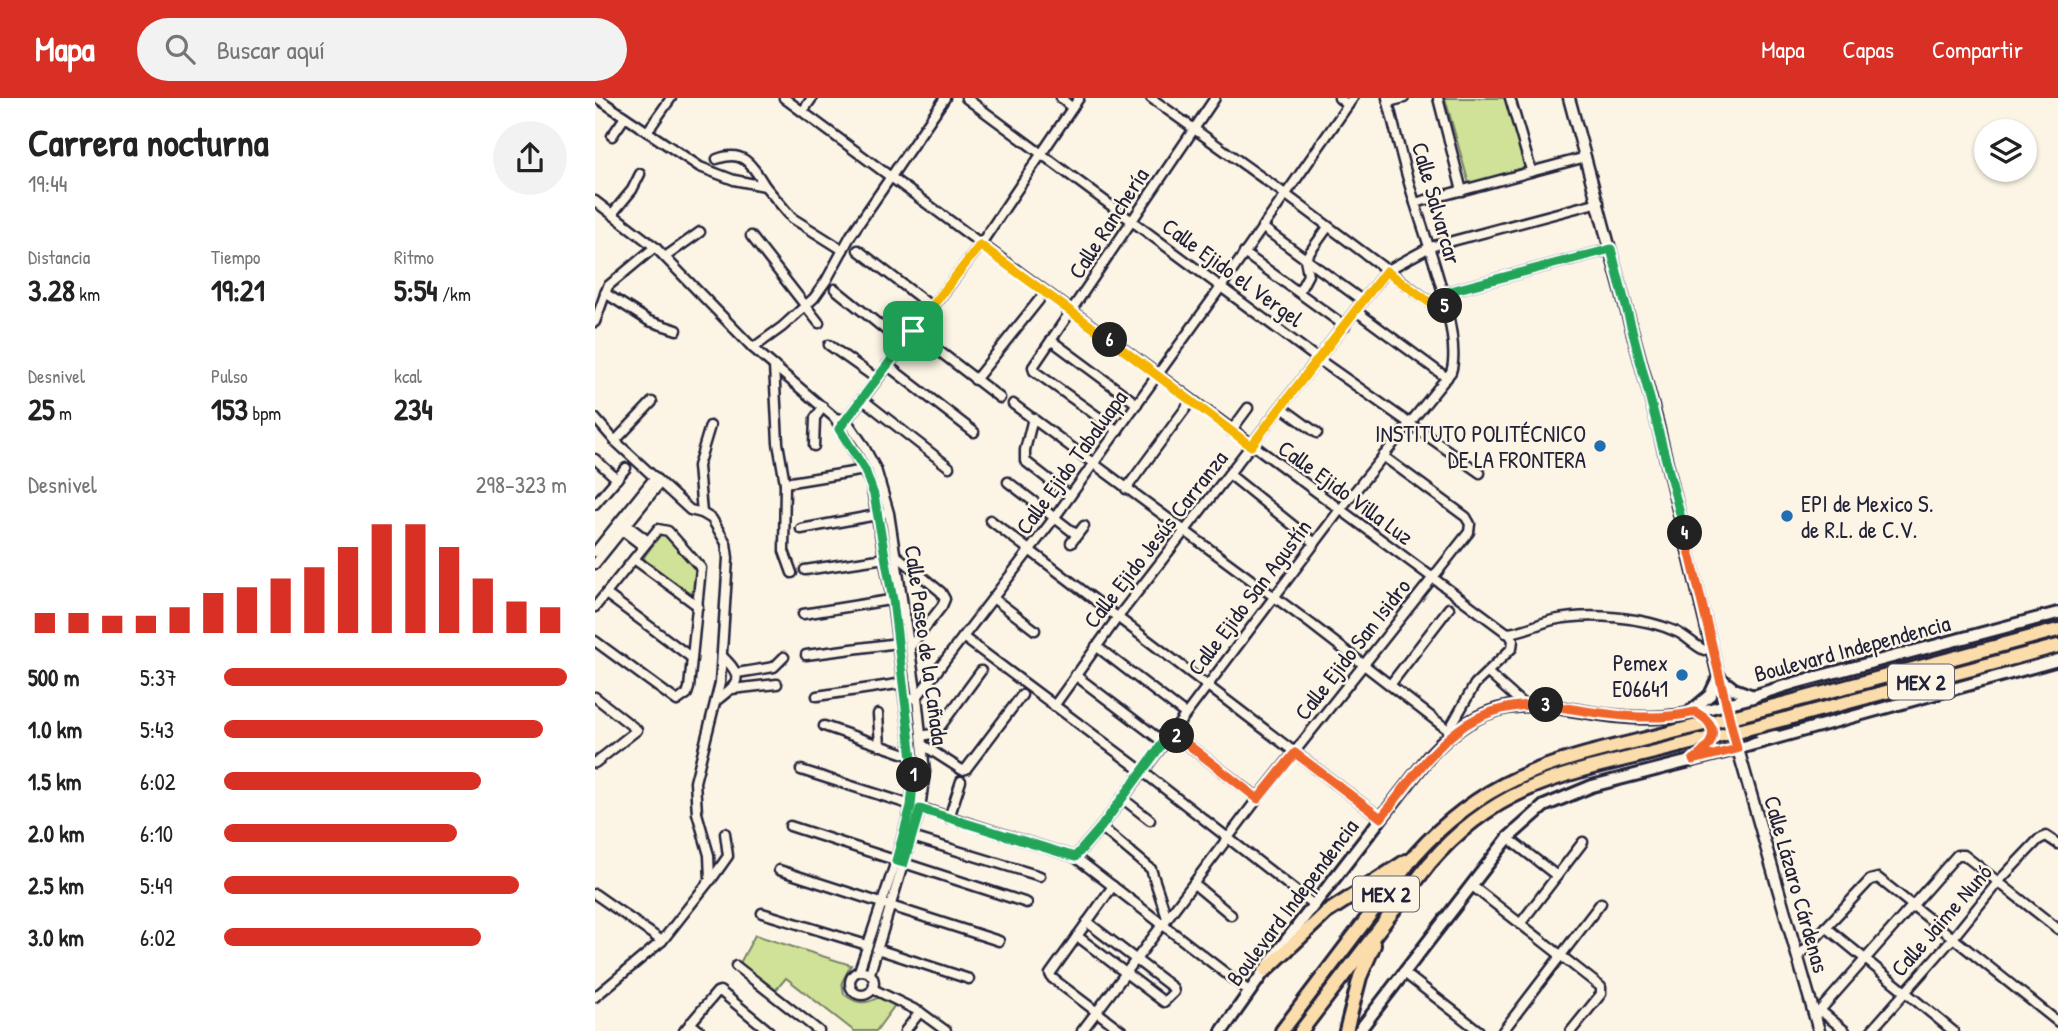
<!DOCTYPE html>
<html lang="es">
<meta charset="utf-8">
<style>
:root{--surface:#fff;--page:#f2f2f2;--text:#222;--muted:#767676;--accent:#d93025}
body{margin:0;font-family:"Patrick Hand",sans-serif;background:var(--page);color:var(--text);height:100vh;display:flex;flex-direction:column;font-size:26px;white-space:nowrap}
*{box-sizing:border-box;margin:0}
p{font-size:23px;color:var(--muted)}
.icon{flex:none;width:38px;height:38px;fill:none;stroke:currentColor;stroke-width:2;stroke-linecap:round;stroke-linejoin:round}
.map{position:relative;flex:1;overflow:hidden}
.side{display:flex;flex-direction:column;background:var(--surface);width:595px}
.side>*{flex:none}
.controls{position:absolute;left:1379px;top:21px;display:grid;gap:14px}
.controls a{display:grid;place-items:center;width:63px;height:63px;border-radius:50%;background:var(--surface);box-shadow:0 2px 5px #0004;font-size:35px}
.pin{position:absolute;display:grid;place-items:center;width:60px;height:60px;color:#fff;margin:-30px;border-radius:14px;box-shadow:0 4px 10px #0006}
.km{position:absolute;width:35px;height:35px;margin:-18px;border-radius:50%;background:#222;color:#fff;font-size:19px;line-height:35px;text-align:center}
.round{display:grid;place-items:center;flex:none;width:74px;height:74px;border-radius:37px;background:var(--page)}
.head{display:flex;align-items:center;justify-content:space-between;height:119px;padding:0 28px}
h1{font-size:38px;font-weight:700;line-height:52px}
.stats{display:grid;grid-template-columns:repeat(3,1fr);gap:10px;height:119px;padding:7px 28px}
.stats div{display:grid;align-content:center}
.stats b{font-size:30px;font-weight:700}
.stats small{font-size:19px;font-weight:400}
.stats p{font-size:19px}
.chart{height:196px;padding:14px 28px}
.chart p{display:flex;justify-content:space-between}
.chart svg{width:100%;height:126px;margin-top:7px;stroke:var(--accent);stroke-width:6}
ul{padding:0 28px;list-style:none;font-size:23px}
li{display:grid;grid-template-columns:112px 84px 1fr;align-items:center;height:52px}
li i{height:18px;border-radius:9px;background:var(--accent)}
header{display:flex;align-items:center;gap:42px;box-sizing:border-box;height:98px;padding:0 35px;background:var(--accent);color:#fff}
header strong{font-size:33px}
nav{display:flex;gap:38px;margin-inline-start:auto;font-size:24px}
.search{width:490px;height:63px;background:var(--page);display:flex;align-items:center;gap:18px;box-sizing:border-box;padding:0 24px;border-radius:38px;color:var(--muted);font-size:26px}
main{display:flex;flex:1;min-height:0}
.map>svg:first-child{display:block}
.green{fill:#d0e297;stroke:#798269;stroke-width:2}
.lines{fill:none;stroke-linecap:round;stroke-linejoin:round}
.minor-casing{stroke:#22223b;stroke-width:13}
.tertiary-casing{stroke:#22223b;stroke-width:15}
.secondary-casing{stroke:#22223b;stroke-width:16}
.trunk-casing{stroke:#22223b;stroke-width:18}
.minor{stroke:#fcf5e5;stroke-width:8}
.tertiary{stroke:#fcf5e5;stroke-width:10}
.secondary{stroke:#fcf5e5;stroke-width:10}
.trunk{stroke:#fbdcab;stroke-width:12}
.trunk-bridge-casing{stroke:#22223b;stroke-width:18;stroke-linecap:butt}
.trunk-bridge{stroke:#fbdcab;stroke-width:12}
.split-1-casing{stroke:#fff;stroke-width:14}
.split-2-casing{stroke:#fff;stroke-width:14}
.split-3-casing{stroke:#fff;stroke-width:14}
.split-4-casing{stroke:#fff;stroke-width:14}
.split-5-casing{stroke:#fff;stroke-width:14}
.split-6-casing{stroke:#fff;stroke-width:14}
.split-7-casing{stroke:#fff;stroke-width:14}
.split-1{stroke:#22a559;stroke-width:9}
.split-2{stroke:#22a559;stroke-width:9}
.split-3{stroke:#f0652b;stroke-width:9}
.split-4{stroke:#f0652b;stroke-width:9}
.split-5{stroke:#22a559;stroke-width:9}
.split-6{stroke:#f5b400;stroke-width:9}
.split-7{stroke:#f5b400;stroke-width:9}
.poi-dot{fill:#1f6fb2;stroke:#fcf5e5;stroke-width:2.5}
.labels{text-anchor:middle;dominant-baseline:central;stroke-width:5;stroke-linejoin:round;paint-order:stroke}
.shield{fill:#fcf5e5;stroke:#63616e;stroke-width:2}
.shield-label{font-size:21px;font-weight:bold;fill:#22223b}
.street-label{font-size:23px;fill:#22223b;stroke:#fcf5e5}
.poi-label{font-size:23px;fill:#22223b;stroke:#fcf5e5;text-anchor:end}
</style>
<header>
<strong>Mapa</strong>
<div class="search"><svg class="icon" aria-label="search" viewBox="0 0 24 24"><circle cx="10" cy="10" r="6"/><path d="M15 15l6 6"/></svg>Buscar aquí</div>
<nav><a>Mapa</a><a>Capas</a><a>Compartir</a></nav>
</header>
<main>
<section class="side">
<div class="head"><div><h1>Carrera nocturna</h1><p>19:44</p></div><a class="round"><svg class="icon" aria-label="share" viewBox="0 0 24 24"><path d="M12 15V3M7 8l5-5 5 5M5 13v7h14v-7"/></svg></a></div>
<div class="stats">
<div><p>Distancia</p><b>3.28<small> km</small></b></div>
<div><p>Tiempo</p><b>19:21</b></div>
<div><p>Ritmo</p><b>5:54<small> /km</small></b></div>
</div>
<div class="stats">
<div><p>Desnivel</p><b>25<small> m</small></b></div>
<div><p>Pulso</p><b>153<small> bpm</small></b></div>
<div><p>kcal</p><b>234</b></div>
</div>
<div class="chart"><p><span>Desnivel</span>298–323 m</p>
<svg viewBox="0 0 160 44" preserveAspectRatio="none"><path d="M5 44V37M15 44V37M25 44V38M35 44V38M45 44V35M55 44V30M65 44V28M75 44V25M85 44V21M95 44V14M105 44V6M115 44V6M125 44V14M135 44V25M145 44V33M155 44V35"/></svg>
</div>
<ul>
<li><b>500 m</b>5:37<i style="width:100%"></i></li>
<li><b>1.0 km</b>5:43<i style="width:93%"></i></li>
<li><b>1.5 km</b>6:02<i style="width:75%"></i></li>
<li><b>2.0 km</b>6:10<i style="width:68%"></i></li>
<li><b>2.5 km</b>5:49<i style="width:86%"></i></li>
<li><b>3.0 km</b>6:02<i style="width:75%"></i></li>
</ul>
</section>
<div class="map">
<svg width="1463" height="933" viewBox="0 0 1463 933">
<rect width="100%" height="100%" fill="#fcf5e5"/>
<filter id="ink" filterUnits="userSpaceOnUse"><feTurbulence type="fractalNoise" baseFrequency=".0143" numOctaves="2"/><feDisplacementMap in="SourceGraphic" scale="14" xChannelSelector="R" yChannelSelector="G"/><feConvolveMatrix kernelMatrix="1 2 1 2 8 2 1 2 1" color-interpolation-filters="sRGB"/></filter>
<g filter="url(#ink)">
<g class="green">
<path d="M 850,0 L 910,0 L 931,69 L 874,86 Z"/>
<path d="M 66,436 L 72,436 L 103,469 L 100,493 L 96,496 L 51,465 L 49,459 Z"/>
<path d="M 160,837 L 256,867 L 247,884 L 249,896 C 261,906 271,907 284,899 L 300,907 L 281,933 L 259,933 L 191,880 L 180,893 L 145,865 Z"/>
</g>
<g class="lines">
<defs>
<g id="minor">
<path d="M 2,0 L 105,69 L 139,82 L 170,88 L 197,120 L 248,152"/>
<path d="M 189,0 L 915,537 L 918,542 L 917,550 L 880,586 L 854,632"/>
<path d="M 371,0 L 723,261 L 885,375"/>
<path d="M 466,0 L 477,10"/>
<path d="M 556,0 L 690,96 L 852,217"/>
<path d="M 744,0 L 753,7"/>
<path d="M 843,0 L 867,93"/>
<path d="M 915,0 L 936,72"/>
<path d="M 793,4 L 809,0"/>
<path d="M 208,13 L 217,0"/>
<path d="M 52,34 L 76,0"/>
<path d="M 17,38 L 30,19"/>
<path d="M 122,61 C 149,51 157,67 170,88"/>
<path d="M 0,103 L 60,149 L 158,250 L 240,320 L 276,386 L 297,502 L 319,675 L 316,708 L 301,763 L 264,873"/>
<path d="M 820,105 L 991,59"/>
<path d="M 17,116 L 37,92 L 45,76"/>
<path d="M 667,129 L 768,203"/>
<path d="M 156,138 L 224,225"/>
<path d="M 263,152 L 337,209"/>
<path d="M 649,155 L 750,228"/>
<path d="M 70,159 L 105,134"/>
<path d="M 240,191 L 308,246"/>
<path d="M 704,194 L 713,177 L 710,161 L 733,129"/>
<path d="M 10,195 L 54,223 L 82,232"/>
<path d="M 848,195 L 1016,151"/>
<path d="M 761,213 L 852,280"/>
<path d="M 0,224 L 13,188 L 60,149"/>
<path d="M 318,233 L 405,300"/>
<path d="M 457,243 L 542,306"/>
<path d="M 234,247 L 282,281"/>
<path d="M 158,250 L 187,229 L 219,200 L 231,183 L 256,137 L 350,0"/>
<path d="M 292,267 L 379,334"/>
<path d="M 179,268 L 183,345 L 190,385 L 189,453 L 197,475"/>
<path d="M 380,282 L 444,202"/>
<path d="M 267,301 L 354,369"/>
<path d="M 418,306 L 716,526 L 857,635"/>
<path d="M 686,309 L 722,335"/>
<path d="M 0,320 L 20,343 L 95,412 L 107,415 L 117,421 L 131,445 L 133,460 L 125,585 L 100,684 L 102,715 L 114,757 L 115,782 L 67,843 L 0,899"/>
<path d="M 240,320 L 251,322 L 267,345 L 281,371 L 294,415 L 322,599 L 330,674 L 325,711 L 275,875"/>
<path d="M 438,320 L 430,352 L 430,363 L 475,398"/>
<path d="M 248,326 L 385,147 L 484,0"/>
<path d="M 523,333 L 439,273 L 438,269 L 620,0"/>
<path d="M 636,333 L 653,310"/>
<path d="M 20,343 L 57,304"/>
<path d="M 219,348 L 220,320 L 228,309"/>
<path d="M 0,361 L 22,381"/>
<path d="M 634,376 L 720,445"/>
<path d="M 413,384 L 482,437"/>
<path d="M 190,385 L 270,372"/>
<path d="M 531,391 L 596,303"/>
<path d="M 0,406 L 31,370"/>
<path d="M 107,415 L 103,368 L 115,328"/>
<path d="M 395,422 L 786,720"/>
<path d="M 28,424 L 53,443"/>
<path d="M 23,429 L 48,448"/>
<path d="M 206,431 L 287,416"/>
<path d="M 476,445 L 489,428"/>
<path d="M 0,454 L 60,379"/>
<path d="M 301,457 L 346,494 L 350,501 L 347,508 L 315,549"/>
<path d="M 39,461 L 103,508"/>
<path d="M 0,466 L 65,385"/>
<path d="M 210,472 L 290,460"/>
<path d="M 11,496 L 97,560"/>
<path d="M 398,500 L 440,532"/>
<path d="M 0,509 L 63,431 L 73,433 L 106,470 L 94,590 L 92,596 L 82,603 L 0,543"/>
<path d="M 208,516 L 301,501"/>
<path d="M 911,535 C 928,534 942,526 958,522 C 994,514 1049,519 1082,534 C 1092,539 1099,547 1109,552 L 1117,549"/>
<path d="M 368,539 L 547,673 L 719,807"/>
<path d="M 501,548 L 590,616"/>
<path d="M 211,557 L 303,545"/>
<path d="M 142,575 L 179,569 L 189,559"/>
<path d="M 893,575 L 929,607"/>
<path d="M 480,577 L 568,644"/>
<path d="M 795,587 L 854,510"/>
<path d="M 137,591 L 182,586"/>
<path d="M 222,598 L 309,585"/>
<path d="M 0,599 L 42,632 L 0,665"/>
<path d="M 311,601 L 322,599 L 460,419 L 626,189 L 758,0"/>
<path d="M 121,603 C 144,585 150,580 127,558"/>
<path d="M 459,608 L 523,519 L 791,173 L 835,149 L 1004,104"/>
<path d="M 283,616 L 285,648"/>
<path d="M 229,628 L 319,659"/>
<path d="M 576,634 L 663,700"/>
<path d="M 327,638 L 336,636 L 345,629 L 386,573"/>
<path d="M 328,647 L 367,672 L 371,671 L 427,597"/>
<path d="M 206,672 L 480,759 L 655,894"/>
<path d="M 527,700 L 555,722"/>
<path d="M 354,720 L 366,683"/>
<path d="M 195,728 L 432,805"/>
<path d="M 506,729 L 556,771 L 572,820"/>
<path d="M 317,739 L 445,778"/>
<path d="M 913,740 L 962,778"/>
<path d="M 480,759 L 506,729 L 744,413 L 856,274 C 868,239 831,142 820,105 C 809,71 801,35 792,0"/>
<path d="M 184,772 L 404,843"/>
<path d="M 116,782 L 133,758 L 130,735"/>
<path d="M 599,786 L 636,817"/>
<path d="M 876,787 L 1006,889 L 1006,896 L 976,933"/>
<path d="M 518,788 L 455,876 L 457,880 L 527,933"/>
<path d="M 0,796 L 67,843"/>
<path d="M 167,815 L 272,847"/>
<path d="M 925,826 L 988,744"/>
<path d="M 1231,829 L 1358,933"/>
<path d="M 482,838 L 569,904 L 579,894 L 578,890 L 492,824"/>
<path d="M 282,851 L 374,881"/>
<path d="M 1204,858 L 1275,782 L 1283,780 L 1463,924"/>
<path d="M 141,868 L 224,933"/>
<circle cx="267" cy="885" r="12"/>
<path d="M 808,874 L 884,933"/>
<path d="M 278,891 L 325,914 L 351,933"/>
<path d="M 1226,913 L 1250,933"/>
<path d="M 1220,918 L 1362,757 L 1369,757 L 1463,831"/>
<path d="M 95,925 L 105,933"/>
<path d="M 89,933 L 122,894 L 125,893 L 174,933"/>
<path d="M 310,933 L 325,914"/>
<path d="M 487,933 L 663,700 L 874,434 L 875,426 L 871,419 L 788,358"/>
<path d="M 908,933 L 1006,805"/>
<path d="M 1276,933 L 1357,841 L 1403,784 L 1443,742 L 1451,738 L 1463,746"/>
</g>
<path id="tertiary" d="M 974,0 L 1062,324 L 1130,606 L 1224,933"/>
<g id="secondary">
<path d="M 1125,580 L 1139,591 L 1158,598"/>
<path d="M 1160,597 L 1151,610 L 1152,624 L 1166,636 L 1181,638"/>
<path d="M 1096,613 L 1115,597 L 1124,578"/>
<path d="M 627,933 L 687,848 L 836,656 C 917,569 974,627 1069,619 C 1116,616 1162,595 1207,583 C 1292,560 1378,538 1463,515"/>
<path d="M 764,933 L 913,740 L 949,708 L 997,688 L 1130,654 L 1463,562"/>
</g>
<g id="trunk">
<path d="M 1191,605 L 1463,532"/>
<path d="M 1190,621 L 1463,548"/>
<path d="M 671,872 L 731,815 L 811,763"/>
<path d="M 687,933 L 820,757 C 898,669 975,661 1082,633"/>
<path d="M 706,933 L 834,766 C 905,681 983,674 1084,648"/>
<path d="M 751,933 L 765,879 L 779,847"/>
</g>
</defs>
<use href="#minor" class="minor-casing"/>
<use href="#tertiary" class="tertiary-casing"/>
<use href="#secondary" class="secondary-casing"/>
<use href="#trunk" class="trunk-casing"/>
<use href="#minor" class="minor"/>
<use href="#tertiary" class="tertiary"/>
<use href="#secondary" class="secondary"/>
<use href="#trunk" class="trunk"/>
<defs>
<g id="trunk-bridge">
<path d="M 1082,633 L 1191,605"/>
<path d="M 1084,648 L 1190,621"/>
</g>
</defs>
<use href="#trunk-bridge" class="trunk-bridge-casing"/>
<use href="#trunk-bridge" class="trunk-bridge"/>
</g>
</g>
<g class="lines" filter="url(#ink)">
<defs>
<path id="split-1" d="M 318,233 L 244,331 L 270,372 L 279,397 L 298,502 L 319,677"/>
<path id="split-2" d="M 319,677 L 316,708 L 301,763 L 309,765 L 325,711 L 480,759 L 506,729 L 576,634 L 582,638"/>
<path id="split-3" d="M 582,638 L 663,701 L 700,655 L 786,720 C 834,660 864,603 951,607"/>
<path id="split-4" d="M 951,607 C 1001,614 1050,626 1100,614 C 1127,628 1120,647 1098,662 L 1142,651 L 1090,435"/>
<path id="split-5" d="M 850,208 L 848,195 L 1016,151 L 1090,435"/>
<path id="split-6" d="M 515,242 L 656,348 L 791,173 L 852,217 L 850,208"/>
<path id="split-7" d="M 318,233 L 385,147 L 515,242"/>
</defs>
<use href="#split-1" class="split-1-casing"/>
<use href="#split-2" class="split-2-casing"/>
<use href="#split-3" class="split-3-casing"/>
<use href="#split-4" class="split-4-casing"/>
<use href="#split-5" class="split-5-casing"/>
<use href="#split-6" class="split-6-casing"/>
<use href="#split-7" class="split-7-casing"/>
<use href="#split-1" class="split-1"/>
<use href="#split-2" class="split-2"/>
<use href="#split-3" class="split-3"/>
<use href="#split-4" class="split-4"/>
<use href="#split-5" class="split-5"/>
<use href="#split-6" class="split-6"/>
<use href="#split-7" class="split-7"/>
</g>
<g class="poi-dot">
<circle cx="1005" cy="348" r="7"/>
<circle cx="1192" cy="418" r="7"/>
<circle cx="1087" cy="577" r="7"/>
</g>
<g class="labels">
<g class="shield">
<rect x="1293" y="566.5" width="66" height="35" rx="5"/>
<rect x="758" y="778.5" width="66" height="35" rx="5"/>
</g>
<g class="shield-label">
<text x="1326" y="584">MEX 2</text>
<text x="791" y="796">MEX 2</text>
</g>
<g class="street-label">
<text transform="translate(842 105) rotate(74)">Calle Salvarcar</text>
<text transform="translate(513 125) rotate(-57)">Calle Ranchería</text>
<text transform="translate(638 174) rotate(36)">Calle Ejido el Vergel</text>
<text transform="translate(476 364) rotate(-54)">Calle Ejido Tabaluapa</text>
<text transform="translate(751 394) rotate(36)">Calle Ejido Villa Luz</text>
<text transform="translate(560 441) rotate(-52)">Calle Ejido Jesús Carranza</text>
<text transform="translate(654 499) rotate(-53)">Calle Ejido San Agustín</text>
<text transform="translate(332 547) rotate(82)">Calle Paseo de la Cañada</text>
<text transform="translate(1257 550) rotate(-15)">Boulevard Independencia</text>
<text transform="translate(757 551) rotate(-52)">Calle Ejido San Isidro</text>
<text transform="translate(1202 786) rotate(74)">Calle Lázaro Cárdenas</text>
<text transform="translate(697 804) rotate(-53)">Boulevard Independencia</text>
<text transform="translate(1346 822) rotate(-49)">Calle Jaime Nunó</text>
</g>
<g class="poi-label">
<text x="991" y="335">INSTITUTO POLITÉCNICO<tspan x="991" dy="26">DE LA FRONTERA</tspan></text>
<text x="1206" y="405" text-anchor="start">EPI de Mexico S.<tspan x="1206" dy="26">de R.L. de C.V.</tspan></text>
<text x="1073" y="564">Pemex<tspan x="1073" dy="26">E06641</tspan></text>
</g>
</g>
</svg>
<div class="controls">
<a><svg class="icon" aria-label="layers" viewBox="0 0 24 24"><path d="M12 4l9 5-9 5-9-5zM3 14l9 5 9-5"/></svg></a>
</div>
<div class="pin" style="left:318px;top:233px;background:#1e9e55"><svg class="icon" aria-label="arrive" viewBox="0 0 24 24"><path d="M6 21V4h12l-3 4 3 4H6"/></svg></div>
<b class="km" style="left:319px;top:677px">1</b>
<b class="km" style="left:582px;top:638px">2</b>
<b class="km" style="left:951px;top:607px">3</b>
<b class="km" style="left:1090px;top:435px">4</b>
<b class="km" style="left:850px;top:208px">5</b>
<b class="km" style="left:515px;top:242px">6</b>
</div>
</main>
